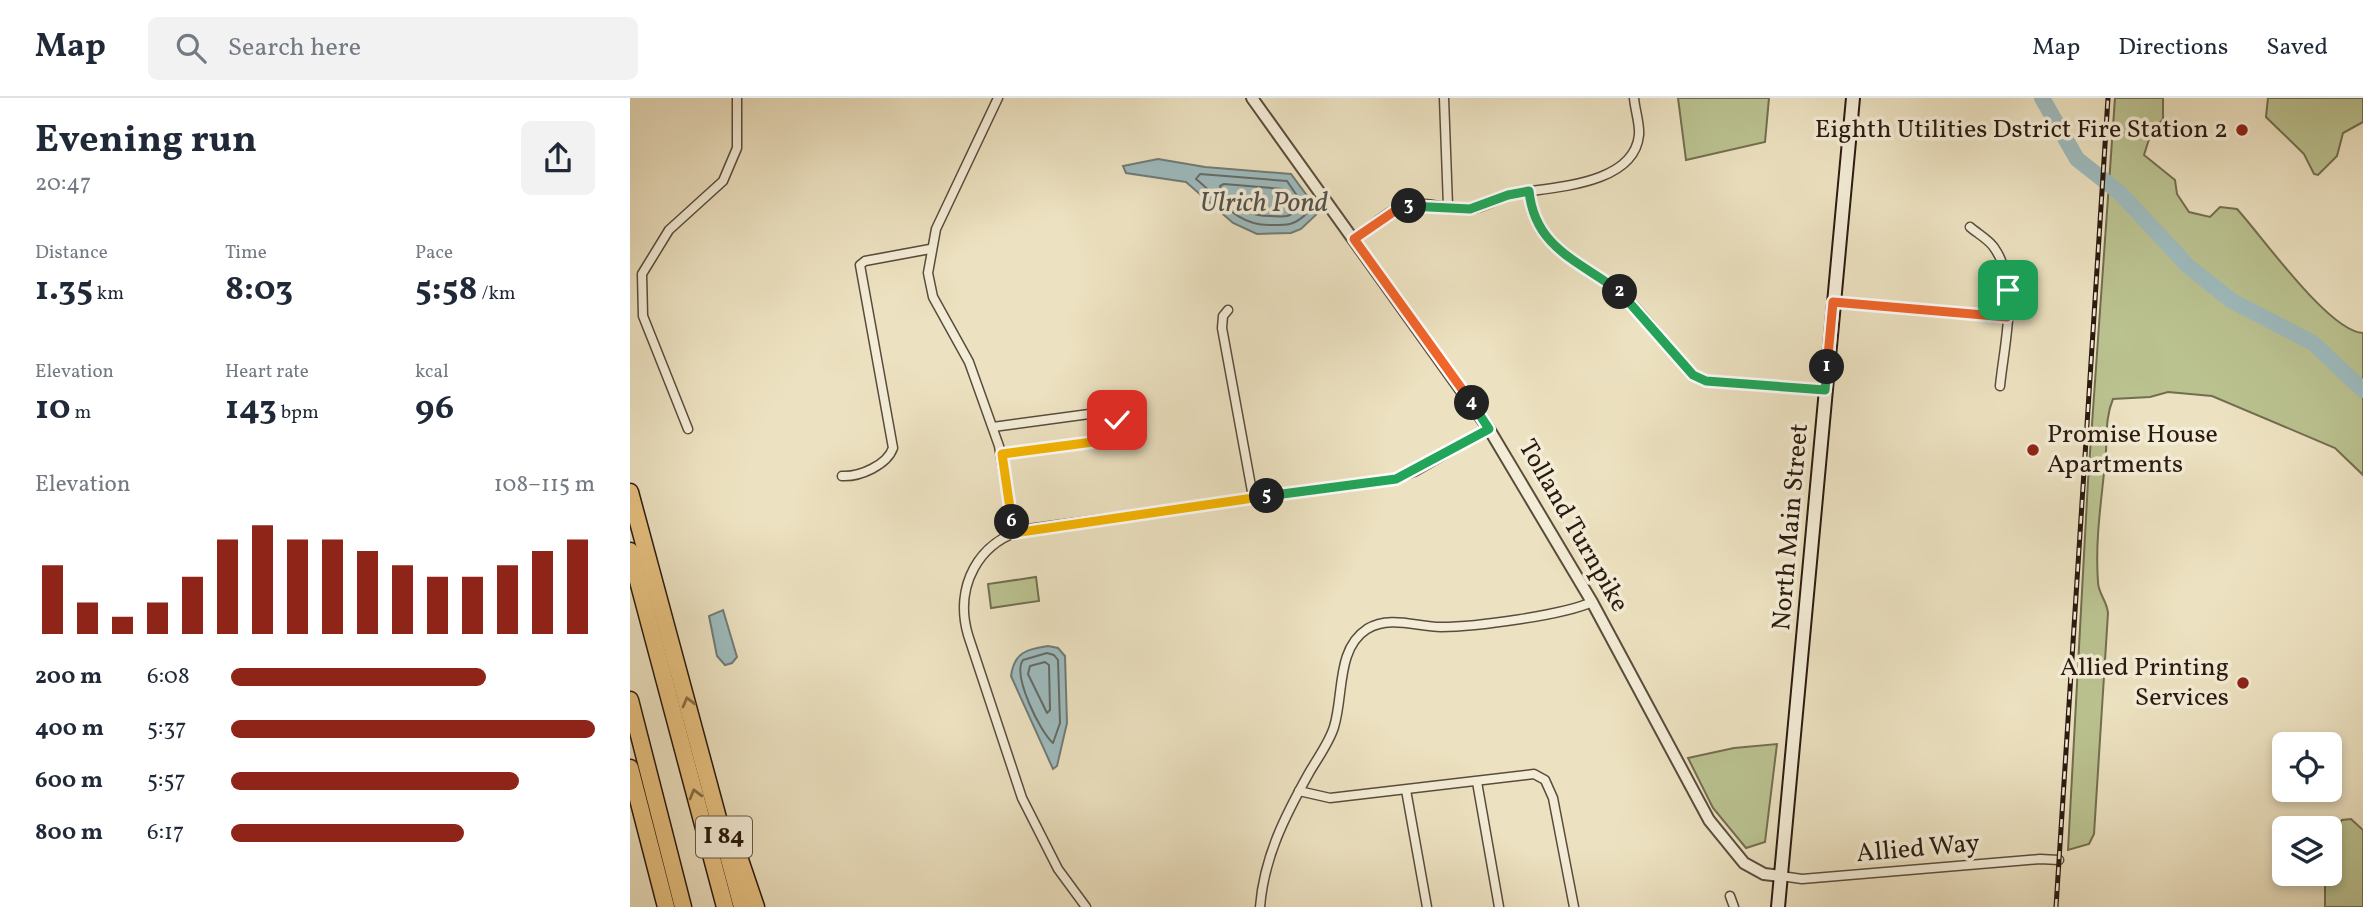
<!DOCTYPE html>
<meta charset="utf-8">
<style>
:root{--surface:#fff;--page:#f2f2f3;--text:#1f2937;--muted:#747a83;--line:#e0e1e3;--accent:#8f2418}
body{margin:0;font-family:Vollkorn,serif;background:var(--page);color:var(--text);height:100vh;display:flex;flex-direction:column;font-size:26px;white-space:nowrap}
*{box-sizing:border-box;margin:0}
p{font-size:23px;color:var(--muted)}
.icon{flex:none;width:38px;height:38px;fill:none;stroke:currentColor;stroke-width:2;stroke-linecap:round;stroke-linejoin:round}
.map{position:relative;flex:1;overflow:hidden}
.side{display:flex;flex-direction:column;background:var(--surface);width:630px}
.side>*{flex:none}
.fabs{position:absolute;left:1642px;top:634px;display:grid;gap:14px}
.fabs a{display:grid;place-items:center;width:70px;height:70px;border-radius:10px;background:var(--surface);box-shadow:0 4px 10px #0003;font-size:35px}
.pin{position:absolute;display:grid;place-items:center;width:60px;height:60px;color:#fff;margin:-30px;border-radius:14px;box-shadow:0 4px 10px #0006}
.km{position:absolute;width:35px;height:35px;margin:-18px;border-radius:50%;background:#222;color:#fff;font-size:19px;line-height:35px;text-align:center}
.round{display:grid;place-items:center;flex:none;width:74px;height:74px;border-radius:10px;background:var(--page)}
.overview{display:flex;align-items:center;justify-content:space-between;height:119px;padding:0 35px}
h1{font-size:38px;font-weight:700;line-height:52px}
.stats{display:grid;grid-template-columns:repeat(3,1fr);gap:10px;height:119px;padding:7px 35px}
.stats div{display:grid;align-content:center}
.stats b{font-size:35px;font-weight:700}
.stats small{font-size:19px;font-weight:400}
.stats p{font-size:19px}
.chart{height:196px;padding:14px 35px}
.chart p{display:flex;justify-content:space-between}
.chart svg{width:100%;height:126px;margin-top:7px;stroke:var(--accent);stroke-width:6}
ul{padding:0 35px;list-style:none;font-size:23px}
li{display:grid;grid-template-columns:112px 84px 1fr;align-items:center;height:52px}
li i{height:18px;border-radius:9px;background:var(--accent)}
header{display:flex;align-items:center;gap:42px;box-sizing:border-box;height:98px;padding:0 35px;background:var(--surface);border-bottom:2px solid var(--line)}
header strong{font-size:33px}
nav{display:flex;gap:38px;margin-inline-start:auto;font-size:24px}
.search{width:490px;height:63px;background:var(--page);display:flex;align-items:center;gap:18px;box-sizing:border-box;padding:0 24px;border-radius:10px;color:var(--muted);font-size:26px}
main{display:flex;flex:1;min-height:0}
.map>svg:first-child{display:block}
.green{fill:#bac290;stroke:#726e50;stroke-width:2}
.water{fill:#9ebbbe;stroke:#707b78;stroke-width:2}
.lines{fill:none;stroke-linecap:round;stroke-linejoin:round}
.shore{stroke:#646a67;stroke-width:2}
.river{stroke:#9ebbbe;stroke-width:16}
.minor-casing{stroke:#5a4c3c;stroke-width:11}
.tertiary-casing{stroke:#5a4c3c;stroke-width:14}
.secondary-casing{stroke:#2a1a10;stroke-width:16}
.motorway-casing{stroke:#2a1a10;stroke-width:19}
.minor{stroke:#f3ecd6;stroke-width:8}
.tertiary{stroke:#f3ecd6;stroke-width:10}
.secondary{stroke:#f3ecd6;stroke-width:12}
.motorway{stroke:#e6c080;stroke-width:16}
.rail-casing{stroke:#2a1a10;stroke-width:5}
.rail{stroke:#f3ecd6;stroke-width:2.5;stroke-dasharray:8;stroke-linecap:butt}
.oneway{stroke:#886d48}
.split-1-casing{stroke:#fff;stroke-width:14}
.split-2-casing{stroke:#fff;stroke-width:14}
.split-3-casing{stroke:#fff;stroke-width:14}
.split-4-casing{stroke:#fff;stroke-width:14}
.split-5-casing{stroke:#fff;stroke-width:14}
.split-6-casing{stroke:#fff;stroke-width:14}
.split-7-casing{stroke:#fff;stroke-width:14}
.split-1{stroke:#f0652b;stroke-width:9}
.split-2{stroke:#22a559;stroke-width:9}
.split-3{stroke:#22a559;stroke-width:9}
.split-4{stroke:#f0652b;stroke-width:9}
.split-5{stroke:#22a559;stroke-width:9}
.split-6{stroke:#f5b400;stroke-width:9}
.split-7{stroke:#f5b400;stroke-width:9}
.poi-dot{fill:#8f2418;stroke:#f3ecd6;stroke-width:2.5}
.labels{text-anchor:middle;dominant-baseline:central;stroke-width:7;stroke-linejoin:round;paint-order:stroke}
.shield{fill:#f3ecd6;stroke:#66594b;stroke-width:2}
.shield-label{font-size:24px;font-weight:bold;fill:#2a1a10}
.poi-label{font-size:26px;fill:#2a1a10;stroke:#f3ecd6;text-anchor:end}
.street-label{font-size:26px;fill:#2a1a10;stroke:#f3ecd6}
.water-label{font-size:28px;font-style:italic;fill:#53524d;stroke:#f3ecd6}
</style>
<header>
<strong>Map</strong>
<div class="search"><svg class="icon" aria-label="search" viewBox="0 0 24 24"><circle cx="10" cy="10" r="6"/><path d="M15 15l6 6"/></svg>Search here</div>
<nav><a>Map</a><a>Directions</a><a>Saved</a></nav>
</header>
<main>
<section class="side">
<div class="overview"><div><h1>Evening run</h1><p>20:47</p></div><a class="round"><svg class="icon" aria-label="share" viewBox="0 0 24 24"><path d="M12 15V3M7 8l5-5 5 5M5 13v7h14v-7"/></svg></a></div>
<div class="stats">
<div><p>Distance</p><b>1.35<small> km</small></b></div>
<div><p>Time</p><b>8:03</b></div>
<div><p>Pace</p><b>5:58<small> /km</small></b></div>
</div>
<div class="stats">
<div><p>Elevation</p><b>10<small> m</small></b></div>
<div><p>Heart rate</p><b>143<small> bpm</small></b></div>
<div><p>kcal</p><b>96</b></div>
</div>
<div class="chart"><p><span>Elevation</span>108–115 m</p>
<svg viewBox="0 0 160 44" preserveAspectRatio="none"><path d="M5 44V20M15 44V33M25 44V38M35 44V33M45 44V24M55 44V11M65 44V6M75 44V11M85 44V11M95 44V15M105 44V20M115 44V24M125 44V24M135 44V20M145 44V15M155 44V11"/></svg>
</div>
<ul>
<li><b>200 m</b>6:08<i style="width:70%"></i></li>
<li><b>400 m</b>5:37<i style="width:100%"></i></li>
<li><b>600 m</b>5:57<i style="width:79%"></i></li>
<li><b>800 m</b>6:17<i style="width:64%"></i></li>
</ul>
</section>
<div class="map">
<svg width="1733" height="809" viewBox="0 0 1733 809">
<rect width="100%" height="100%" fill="#ece1c0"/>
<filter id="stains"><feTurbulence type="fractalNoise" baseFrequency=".00286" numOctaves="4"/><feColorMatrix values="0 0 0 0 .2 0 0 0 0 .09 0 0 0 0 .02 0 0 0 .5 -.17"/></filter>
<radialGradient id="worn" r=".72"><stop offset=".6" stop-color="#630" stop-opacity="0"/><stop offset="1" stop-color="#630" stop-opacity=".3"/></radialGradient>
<g class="green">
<path d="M 1048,0 L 1139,0 L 1135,44 L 1056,62 Z"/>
<path d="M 1485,0 L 1533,0 L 1533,21 L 1521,35 L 1514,57 L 1545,82 L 1547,96 L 1559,114 L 1580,119 L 1590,109 L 1607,111 C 1631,137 1699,234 1733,235 L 1733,377 L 1705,350 L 1582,298 L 1538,294 L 1520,299 L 1483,301 C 1474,322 1478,343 1475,365 C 1471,406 1465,443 1468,484 C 1468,495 1477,503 1478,515 L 1464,736 L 1459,746 L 1438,752 L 1458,383 Z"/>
<path d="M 1638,0 L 1733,0 L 1733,24 L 1713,35 L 1707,58 L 1688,77 L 1684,76 L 1674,56 L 1636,19 Z"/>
<path d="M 406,479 L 409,503 L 361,510 L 358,486 Z"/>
<path d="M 1147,646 L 1135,744 L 1116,750 L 1083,710 L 1058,660 L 1104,650 Z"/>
<path d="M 1721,721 L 1733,732 L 1733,809 L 1695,809 L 1695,776 L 1699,775 L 1710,725 L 1712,722 Z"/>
</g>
<g class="water">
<path d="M 528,61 L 575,69 L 661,76 L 689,114 L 671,131 L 661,135 L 627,136 L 603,125 L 556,84 L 496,75 L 493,68 Z"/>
<path d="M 93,512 L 107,559 L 102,565 L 95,567 L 87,558 L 79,518 Z"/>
<path d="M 418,548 L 428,550 L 435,558 L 437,625 L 427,668 L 423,671 L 381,578 C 384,555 396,551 418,548 Z"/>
</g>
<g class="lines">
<g class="shore">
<path d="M 570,76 L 657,83 L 678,114 C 665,128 657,127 639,127 C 605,127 591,101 566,81 Z"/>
<path d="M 594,86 L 653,91 L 667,112 C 658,121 651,118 640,118 C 614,118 609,108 591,92 L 590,88 Z"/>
<path d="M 417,555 L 424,557 L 428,562 L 430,625 L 423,645 C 410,634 382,577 393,562 Z"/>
<path d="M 415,564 L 419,567 L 420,612 L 417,615 L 398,576 L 400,568 Z"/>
</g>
<path class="river" d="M 1412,0 L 1447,61 L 1490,95 L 1558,168 L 1602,203 L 1683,245 L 1733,292"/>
<defs>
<g id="minor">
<path d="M 368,0 L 306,131 L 298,175 L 303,199 L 339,264 L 369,348 L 384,435"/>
<path d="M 814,0 L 818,108"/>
<path d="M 899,93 C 905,152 948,159 988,192 C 1013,213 1039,252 1063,277 L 1076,283 L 1195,292"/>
<path d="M 1340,129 C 1348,136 1360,142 1365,151 C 1390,188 1374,246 1370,288"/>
<path d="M 725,141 C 738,131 757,113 773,108 C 796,101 820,113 842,111 C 858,109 871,98 887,95 C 923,89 1004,87 1009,37 C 1010,26 1005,12 1004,0"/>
<path d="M 1203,204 L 1377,219"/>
<path d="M 598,212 L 593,218 L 592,230 L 623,399"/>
<path d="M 363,329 L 474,314 L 482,316 L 488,324 L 487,335 L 478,342 L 372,356"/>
<path d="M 58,331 L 13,218 L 12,176 L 39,132 L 93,83 L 107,50 L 107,0"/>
<path d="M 212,378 C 230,379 257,367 263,350 L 230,167 L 235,163 L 300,151"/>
<path d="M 847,684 L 869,809"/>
<path d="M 776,692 L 797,809"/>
<path d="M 669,693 L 700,700 L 904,676 L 915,682 L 923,700 L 944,809"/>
<path d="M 1151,778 L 1172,781 L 1410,761 L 1429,762"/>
<path d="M 1100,798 L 1104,809"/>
<path d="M 456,809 L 428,771 L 392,700 L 338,537 C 324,489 348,442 398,431 L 762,382 L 786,373 L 859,331"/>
<path d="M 630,809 C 634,759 655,718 679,675 C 687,661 699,645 704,629 C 714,597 706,551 737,531 C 760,517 787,529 811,529 C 845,529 934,517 962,504"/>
</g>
<path id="tertiary" d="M 622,0 L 859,331 L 962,504 L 1079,722 L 1114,765 L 1134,776 L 1151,778"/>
<path id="secondary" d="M 1148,809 L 1223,0"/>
<g id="motorway">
<path d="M 0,394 L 112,809"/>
<path d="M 0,453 L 95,809"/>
<path d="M 0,602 L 53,809"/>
<path d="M 0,670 L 36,809"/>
<path d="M 104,744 L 126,809"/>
</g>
</defs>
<use href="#minor" class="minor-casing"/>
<use href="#tertiary" class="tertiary-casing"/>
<use href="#secondary" class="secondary-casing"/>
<use href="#motorway" class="motorway-casing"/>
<use href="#minor" class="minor"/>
<use href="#tertiary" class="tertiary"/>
<use href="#secondary" class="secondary"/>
<use href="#motorway" class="motorway"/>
<defs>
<path id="rail" d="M 1426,809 L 1478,0"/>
</defs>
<use href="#rail" class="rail-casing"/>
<use href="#rail" class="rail"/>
</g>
<defs><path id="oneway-chevron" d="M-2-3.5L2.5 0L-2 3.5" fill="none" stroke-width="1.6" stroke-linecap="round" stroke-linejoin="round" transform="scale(1.75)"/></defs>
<g class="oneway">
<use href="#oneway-chevron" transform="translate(58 604) rotate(-105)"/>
<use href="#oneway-chevron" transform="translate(65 696) rotate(-105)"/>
</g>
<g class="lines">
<defs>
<path id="split-1" d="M 1197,269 L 1203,204 L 1377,219 L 1378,192"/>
<path id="split-2" d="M 990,194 L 1063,277 L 1076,283 L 1195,292 L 1197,269"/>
<path id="split-3" d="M 779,108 L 840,111 L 878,97 L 899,93 C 905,151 950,163 990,194"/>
<path id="split-4" d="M 779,108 L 772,108 L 724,141 L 842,305"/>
<path id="split-5" d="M 637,398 L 766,381 L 859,331 L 842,305"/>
<path id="split-6" d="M 382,424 L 384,435 L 637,398"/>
<path id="split-7" d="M 382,424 L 372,356 L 478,342 L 487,335 L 487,322"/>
</defs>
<use href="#split-1" class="split-1-casing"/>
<use href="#split-2" class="split-2-casing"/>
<use href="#split-3" class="split-3-casing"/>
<use href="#split-4" class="split-4-casing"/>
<use href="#split-5" class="split-5-casing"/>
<use href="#split-6" class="split-6-casing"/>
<use href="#split-7" class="split-7-casing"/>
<use href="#split-1" class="split-1"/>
<use href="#split-2" class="split-2"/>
<use href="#split-3" class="split-3"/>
<use href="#split-4" class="split-4"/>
<use href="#split-5" class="split-5"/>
<use href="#split-6" class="split-6"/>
<use href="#split-7" class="split-7"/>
</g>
<g class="poi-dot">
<circle cx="1612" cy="32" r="7"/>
<circle cx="1403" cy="352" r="7"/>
<circle cx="1613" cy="585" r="7"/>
</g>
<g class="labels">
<rect class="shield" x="66" y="718.5" width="56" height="41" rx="5"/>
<g class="shield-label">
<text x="94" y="739">I 84</text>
</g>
<g class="poi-label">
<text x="1598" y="32">Eighth Utilities Dstrict Fire Station 2</text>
<text x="1417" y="337" text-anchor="start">Promise House<tspan x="1417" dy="30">Apartments</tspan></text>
<text x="1599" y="570">Allied Printing<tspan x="1599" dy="30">Services</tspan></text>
</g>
<g class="street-label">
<text transform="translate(943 428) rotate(60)">Tolland Turnpike</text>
<text transform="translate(1161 429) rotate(-85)">North Main Street</text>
<text transform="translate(1288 751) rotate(-5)">Allied Way</text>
</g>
<g class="water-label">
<text x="634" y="105">Ulrich Pond</text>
</g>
</g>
<rect width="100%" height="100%" filter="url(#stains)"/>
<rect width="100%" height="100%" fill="url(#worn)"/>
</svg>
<div class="fabs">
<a><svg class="icon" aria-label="locate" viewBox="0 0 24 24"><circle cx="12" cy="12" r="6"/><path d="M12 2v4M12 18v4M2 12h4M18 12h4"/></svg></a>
<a><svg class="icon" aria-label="layers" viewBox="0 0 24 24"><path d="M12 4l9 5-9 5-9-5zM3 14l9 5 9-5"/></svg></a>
</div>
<div class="pin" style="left:1378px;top:192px;background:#1e9e55"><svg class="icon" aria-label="arrive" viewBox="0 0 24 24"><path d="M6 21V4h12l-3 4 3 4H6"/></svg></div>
<div class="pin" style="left:487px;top:322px;background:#d93025"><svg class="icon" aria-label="check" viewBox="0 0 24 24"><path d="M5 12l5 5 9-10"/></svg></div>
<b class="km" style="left:1197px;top:269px">1</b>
<b class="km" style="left:990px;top:194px">2</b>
<b class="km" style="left:779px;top:108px">3</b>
<b class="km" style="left:842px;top:305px">4</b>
<b class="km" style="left:637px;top:398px">5</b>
<b class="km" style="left:382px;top:424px">6</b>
</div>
</main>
